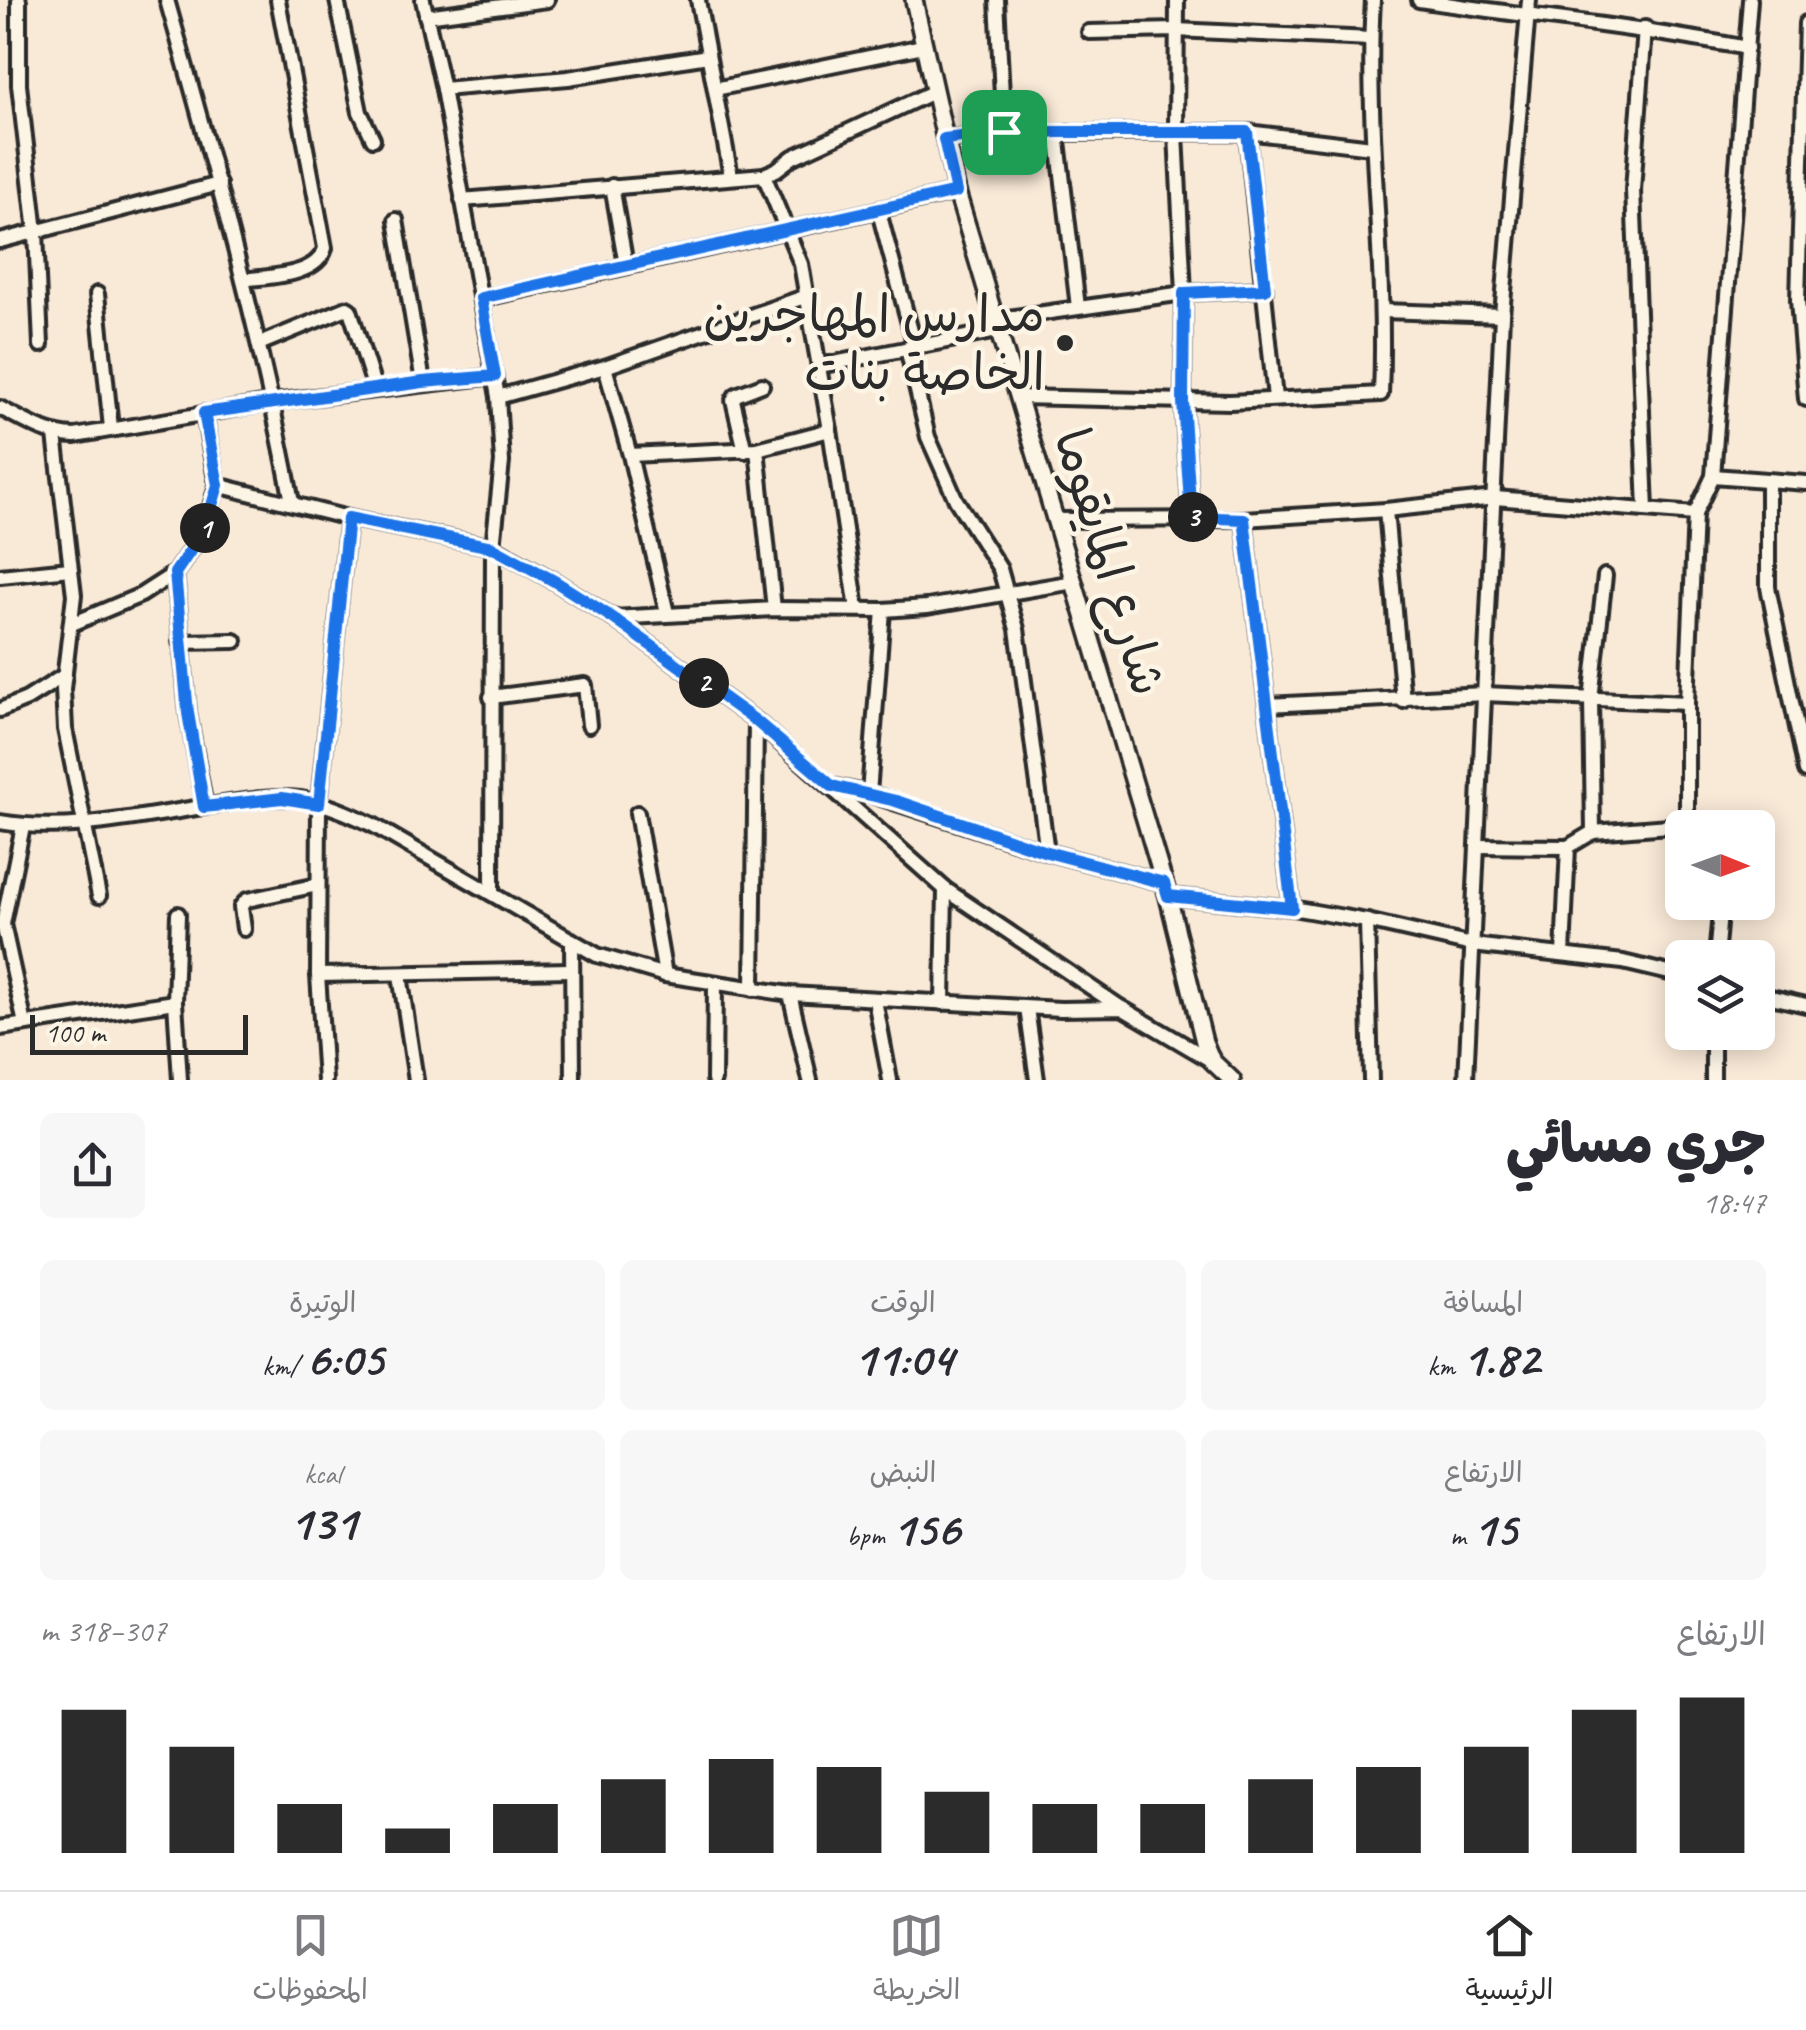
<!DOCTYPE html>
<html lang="ar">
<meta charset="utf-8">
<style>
:root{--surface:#fff;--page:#f7f7f7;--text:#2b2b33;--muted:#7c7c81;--line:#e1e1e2;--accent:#2b2b2b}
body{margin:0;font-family:Caveat,"Playpen Sans Arabic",sans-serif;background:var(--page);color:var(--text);direction:rtl;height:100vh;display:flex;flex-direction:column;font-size:38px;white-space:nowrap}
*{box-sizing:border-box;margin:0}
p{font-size:32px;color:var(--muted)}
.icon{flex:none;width:55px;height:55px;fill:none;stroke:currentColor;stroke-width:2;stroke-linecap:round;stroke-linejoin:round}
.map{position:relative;height:1080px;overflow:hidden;direction:ltr}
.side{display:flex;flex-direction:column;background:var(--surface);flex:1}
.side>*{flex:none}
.needle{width:65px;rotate:91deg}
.tools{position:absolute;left:1665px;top:810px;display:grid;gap:20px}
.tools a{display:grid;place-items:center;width:110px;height:110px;border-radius:15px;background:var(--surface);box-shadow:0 5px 25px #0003;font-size:50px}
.scale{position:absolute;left:30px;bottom:25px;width:218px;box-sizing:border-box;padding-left:10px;border:5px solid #2b2b2b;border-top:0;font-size:28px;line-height:35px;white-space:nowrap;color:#2b2b2b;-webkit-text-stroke:8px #fcf5e5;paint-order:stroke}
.pin{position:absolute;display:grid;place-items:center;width:85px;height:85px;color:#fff;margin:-42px;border-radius:20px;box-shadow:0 5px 15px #0006}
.km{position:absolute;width:50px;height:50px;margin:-25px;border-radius:50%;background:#222;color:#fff;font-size:28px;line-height:50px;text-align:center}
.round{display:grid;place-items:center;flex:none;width:105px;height:105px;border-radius:15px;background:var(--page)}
.head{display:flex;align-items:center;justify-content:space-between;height:170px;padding:0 40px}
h1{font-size:55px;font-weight:800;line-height:75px}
.stats{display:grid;grid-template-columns:repeat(3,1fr);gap:15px;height:170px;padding:10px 40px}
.stats div{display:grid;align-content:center;border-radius:15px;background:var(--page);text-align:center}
.stats b{font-size:50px;font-weight:800}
.stats small{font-size:28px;font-weight:400}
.stats p{font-size:28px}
.chart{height:280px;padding:20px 40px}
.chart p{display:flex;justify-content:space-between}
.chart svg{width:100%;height:180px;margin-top:10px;stroke:var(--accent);stroke-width:6}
.tabs{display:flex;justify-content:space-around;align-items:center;height:140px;border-top:2px solid var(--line);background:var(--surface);font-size:28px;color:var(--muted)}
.tabs a{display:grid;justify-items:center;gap:5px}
.tabs .on{color:var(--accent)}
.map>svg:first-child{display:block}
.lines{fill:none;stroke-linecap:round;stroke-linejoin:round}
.minor-casing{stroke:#2b2b2b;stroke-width:20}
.tertiary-casing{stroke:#2b2b2b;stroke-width:22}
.minor{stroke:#fcf5e5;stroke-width:12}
.tertiary{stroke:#fcf5e5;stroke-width:15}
.route-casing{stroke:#fff;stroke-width:20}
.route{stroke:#1a73e8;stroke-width:12}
.poi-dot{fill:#2b2b2b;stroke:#fcf5e5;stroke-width:4}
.labels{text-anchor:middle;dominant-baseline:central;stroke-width:9;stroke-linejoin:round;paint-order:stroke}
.poi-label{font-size:50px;fill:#2b2b2b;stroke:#fcf5e5;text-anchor:end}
.street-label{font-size:50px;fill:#2b2b2b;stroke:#fcf5e5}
</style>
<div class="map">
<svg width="1806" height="1080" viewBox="0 0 1806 1080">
<rect width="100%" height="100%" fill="#f9e9d7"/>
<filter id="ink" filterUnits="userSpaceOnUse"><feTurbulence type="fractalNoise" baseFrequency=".01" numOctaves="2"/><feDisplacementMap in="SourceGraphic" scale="20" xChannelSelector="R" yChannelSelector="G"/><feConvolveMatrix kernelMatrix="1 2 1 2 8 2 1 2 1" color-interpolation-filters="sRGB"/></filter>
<g filter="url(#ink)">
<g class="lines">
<defs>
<g id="minor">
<path d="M 19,0 L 19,85 L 36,232 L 41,345"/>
<path d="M 167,0 C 214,166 260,332 292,502"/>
<path d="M 337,0 L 360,112 L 373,139"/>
<path d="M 423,0 L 443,89 L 498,397 L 502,462 L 493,547 L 492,892"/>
<path d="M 698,0 L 731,176"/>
<path d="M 997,0 L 1004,133"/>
<path d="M 1177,0 L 1176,134 L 1184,293 L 1183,402 L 1191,517"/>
<path d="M 1419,0 C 1529,17 1638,27 1747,48"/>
<path d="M 426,16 L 547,0"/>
<path d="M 1806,23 L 1798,300 L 1806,399"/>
<path d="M 1645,28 L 1633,190 L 1646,510"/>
<path d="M 1089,32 L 1176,30 L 1371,39"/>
<path d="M 443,89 L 568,78 L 708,56"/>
<path d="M 715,89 L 923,46"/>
<path d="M 1247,132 L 1275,398"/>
<path d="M 1057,133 L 1078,307"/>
<path d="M 944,139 L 1004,133 L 1247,132 L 1372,147"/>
<path d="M 764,175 L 801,264 L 830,430 L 857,609"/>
<path d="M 612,186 L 626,265"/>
<path d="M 462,200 L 764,175 L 776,170 L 793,157 L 933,92"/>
<path d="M 879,212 L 915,346"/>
<path d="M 396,220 L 423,382"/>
<path d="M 0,241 L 219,184"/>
<path d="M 243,280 C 268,276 317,277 325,248 L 278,0"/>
<path d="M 97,294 L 111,428"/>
<path d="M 481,299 L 957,192"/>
<path d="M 1382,311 L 1502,315"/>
<path d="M 994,320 L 1184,293 L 1265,289"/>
<path d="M 259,344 L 347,308 L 350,310 L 375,389"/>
<path d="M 907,348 L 928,437 L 956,500 L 1000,569 L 1017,629 L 1047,852"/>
<path d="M 819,366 L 997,331"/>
<path d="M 605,367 L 630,455 L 667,613"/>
<path d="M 498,397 L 605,367 L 807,296"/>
<path d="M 1019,397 L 1230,402 L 1381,394 C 1387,263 1365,132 1373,0"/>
<path d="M 0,408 C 25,421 46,435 75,436 L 273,402 L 495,376"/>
<path d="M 204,413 L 217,485 L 348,518 L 493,547 L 556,582 L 613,618 L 756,721 L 945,889 L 1120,1007"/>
<path d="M 55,435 L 74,595 L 63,689 L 65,729 L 99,896"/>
<path d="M 757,449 L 774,609"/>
<path d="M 745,451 L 733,400 L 736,395 L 762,385"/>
<path d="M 630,455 L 757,449 L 830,430"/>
<path d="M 1713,476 L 1806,483"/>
<path d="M 1768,481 L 1768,587 L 1806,771"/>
<path d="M 1386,510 L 1403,701"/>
<path d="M 1244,519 L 1292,908"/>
<path d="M 1055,520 L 1244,519 L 1386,510 L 1495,498 L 1695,514"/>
<path d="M 0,576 L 70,569"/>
<path d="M 613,618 L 774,609 L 883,610 L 927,607 L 1074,582"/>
<path d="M 72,624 L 141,595 L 175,573"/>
<path d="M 180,642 L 235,641"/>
<path d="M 491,697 L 585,685 L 589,725"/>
<path d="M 1267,705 L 1484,694 L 1687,703"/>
<path d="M 0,710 L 27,699 L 65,675"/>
<path d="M 832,786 L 869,794 L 883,610"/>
<path d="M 869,794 L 1047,852 L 1164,883"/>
<path d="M 205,807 L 188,713 L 175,573 L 205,529 L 217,485"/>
<path d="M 637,813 L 665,975"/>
<path d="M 0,822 C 70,834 146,815 216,805 C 244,801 272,796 300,799 C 326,803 350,814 373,825 L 597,955 L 665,975 L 790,994 L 1061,1009 L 1122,1008 L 1212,1061"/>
<path d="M 1687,823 L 1687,703 L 1695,514 L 1713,476 L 1750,0"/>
<path d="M 23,826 L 3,924 L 25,1024"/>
<path d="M 1593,832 L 1591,699 L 1605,576"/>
<path d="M 1477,846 L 1568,847 L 1593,832 L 1720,822 L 1726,828"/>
<path d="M 1168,896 L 1292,908 L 1367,921 L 1472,945 L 1623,962 L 1682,976"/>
<path d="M 178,914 L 175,1002 L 180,1080"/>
<path d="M 1367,921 L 1371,1080"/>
<path d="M 244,929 L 241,907 L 247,900 L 318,885"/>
<path d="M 572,940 L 573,1080"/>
<path d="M 1563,954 L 1568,847"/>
<path d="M 1716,958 L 1721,902"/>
<path d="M 318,975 L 570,970"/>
<path d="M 400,975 L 416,1080"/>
<path d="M 753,989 L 756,721"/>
<path d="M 790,994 L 810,1080"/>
<path d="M 1758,994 L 1806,1005"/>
<path d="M 875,1000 L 890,1080"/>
<path d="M 943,1003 L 945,889"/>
<path d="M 1027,1008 L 1037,1080"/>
<path d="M 0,1028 L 175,1002"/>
<path d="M 325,1080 L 318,975 L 319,803 L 348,518"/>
<path d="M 714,1080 L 715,984"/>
<path d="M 1466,1080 L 1502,315 L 1529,0"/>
<path d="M 1713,1080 L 1713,1032"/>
</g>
<path id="tertiary" d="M 914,0 L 957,192 L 1168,896 L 1204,1042 L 1212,1061 L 1232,1080"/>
</defs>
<use href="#minor" class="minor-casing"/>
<use href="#tertiary" class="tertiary-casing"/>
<use href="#minor" class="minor"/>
<use href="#tertiary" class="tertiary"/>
</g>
</g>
<g class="lines" filter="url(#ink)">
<defs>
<path id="route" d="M 1004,132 L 1247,132 L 1265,289 L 1184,293 L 1183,402 L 1191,517 L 1244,519 L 1292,908 L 1168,896 L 1164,883 L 1047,852 L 896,801 L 832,786 L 756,721 L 613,618 L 556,582 L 492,547 L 348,518 L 319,804 L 282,798 L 204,807 L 188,713 L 175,573 L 205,529 L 218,485 L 204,413 L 423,382 L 495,376 L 481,298 L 956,192 L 944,139 Z"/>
</defs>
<use href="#route" class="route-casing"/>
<use href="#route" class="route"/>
</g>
<circle class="poi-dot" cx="1065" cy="343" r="10"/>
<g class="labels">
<g class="poi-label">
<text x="1045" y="314">مدارس المهاجرين<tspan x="1045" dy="58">الخاصة بنات</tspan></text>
</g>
<g class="street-label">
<text transform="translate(1110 562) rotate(73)">شارع المايقوما</text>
</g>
</g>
</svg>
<div class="tools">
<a><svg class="needle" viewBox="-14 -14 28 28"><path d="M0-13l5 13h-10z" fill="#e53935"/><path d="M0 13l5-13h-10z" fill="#7c7c81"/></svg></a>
<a><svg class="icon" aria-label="layers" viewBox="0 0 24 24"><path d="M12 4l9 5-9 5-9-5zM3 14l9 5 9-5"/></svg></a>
</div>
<div class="scale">100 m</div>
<div class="pin" style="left:1004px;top:132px;background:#1e9e55"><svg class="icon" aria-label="arrive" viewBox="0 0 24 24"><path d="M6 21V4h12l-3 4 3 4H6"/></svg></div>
<b class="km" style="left:205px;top:528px">1</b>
<b class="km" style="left:704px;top:683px">2</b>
<b class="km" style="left:1193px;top:517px">3</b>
</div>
<section class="side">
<div class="head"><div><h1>جري مسائي</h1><p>18:47</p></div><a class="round"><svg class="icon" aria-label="share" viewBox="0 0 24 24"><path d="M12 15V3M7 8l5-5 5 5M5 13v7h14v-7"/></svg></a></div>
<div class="stats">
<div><p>المسافة</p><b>1.82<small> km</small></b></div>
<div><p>الوقت</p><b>11:04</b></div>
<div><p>الوتيرة</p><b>6:05<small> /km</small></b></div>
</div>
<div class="stats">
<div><p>الارتفاع</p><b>15<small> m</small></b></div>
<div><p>النبض</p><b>156<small> bpm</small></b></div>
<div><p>kcal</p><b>131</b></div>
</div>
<div class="chart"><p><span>الارتفاع</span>307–318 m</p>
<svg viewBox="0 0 160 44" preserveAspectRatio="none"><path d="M5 44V9M15 44V18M25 44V32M35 44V38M45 44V32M55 44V26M65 44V21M75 44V23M85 44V29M95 44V32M105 44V32M115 44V26M125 44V23M135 44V18M145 44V9M155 44V6"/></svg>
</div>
</section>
<nav class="tabs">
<a class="on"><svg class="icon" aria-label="home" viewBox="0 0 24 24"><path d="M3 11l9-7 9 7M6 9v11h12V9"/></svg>الرئيسية</a>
<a><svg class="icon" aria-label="map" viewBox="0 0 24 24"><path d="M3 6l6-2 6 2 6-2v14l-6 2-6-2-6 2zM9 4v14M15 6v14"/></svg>الخريطة</a>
<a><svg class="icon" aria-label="saved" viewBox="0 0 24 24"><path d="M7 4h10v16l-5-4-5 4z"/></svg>المحفوظات</a>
</nav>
